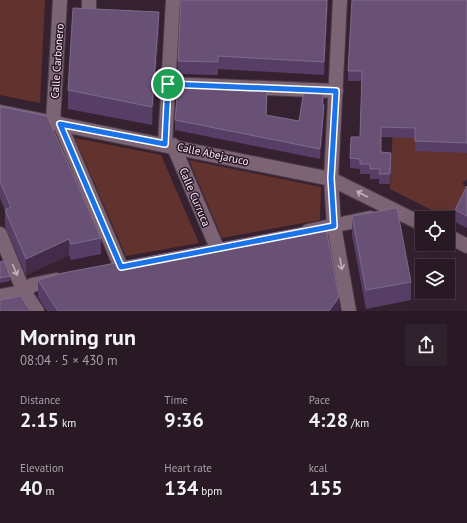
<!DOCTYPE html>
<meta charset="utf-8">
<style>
:root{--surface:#281925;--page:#30222d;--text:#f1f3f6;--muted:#a5a0a7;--line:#443842}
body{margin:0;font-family:"PT Sans",sans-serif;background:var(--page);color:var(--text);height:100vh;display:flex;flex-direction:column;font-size:15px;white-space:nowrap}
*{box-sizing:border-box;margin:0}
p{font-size:13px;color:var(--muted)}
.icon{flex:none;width:22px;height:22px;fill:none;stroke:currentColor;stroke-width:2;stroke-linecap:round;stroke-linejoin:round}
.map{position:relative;height:311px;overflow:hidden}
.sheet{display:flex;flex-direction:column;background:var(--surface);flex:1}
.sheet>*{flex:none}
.tools{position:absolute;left:415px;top:211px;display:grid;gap:8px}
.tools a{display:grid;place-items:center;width:40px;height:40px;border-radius:0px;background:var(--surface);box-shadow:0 4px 16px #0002,0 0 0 1px var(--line);font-size:20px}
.pin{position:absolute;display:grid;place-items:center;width:34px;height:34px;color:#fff;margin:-17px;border:2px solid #fff;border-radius:50%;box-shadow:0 1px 4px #0007}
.round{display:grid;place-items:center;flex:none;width:42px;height:42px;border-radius:0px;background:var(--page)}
.head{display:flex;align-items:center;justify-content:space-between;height:68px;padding:0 20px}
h1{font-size:22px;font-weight:700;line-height:30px}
.stats{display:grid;grid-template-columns:repeat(3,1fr);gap:6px;height:68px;padding:4px 20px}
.stats div{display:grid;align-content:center}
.stats b{font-size:20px;font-weight:700}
.stats small{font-size:11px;font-weight:400}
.stats p{font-size:11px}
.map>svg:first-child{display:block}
.green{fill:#62322f}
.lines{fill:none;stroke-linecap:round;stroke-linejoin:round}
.minor-casing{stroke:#4d3c49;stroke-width:16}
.minor{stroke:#7c6475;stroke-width:14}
.wall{fill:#573e66}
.shaded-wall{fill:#432b4a}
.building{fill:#695176;stroke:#806a8a}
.oneway{stroke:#c2b0bd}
.route-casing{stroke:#fff;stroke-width:8}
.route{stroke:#1a73e8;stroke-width:5}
.labels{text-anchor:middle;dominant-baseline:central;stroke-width:3;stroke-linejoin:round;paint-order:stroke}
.street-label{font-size:11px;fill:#fceef8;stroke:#2b1827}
</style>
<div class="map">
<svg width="467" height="311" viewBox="0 0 467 311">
<rect width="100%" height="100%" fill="#362131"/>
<g class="green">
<path d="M 0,0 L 45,0 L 40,103 L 0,95 Z"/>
<path d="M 395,82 L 467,84 L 467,179 L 462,184 L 467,187 L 455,222 L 390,189 Z"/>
<path d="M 75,138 L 161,155 L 199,243 L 126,256 Z"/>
<path d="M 189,160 L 321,187 L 320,220 L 222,238 Z"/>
</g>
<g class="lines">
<defs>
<g id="minor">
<path d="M 340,0 L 331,179 L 334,226 L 349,311"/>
<path d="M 89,18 L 89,0"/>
<path d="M 168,84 L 336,91"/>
<path d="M 0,112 L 331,179 L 422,224"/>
<path d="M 53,123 L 60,0"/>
<path d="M 60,124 L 121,267"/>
<path d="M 165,144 L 173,0"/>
<path d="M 173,145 L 217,248"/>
<path d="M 308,231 L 370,218"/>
<path d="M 0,234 L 24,292 L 37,311"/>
<path d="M 448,236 L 467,246"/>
<path d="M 0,296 L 24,292 L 32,285 L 56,280"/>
</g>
</defs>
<use href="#minor" class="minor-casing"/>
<use href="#minor" class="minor"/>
</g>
<g class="wall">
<path d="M 328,0 L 324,75 L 218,69 L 218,75 L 178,74 L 178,61 Z"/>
<path d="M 467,0 L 467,153 L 415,151 L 415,138 L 381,137 L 381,152 L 391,153 L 390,184 L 379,184 L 379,179 L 370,179 L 370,174 L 360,174 L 360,169 L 350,168 L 350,158 L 360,137 L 362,81 L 348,81 L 348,71 Z"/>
<path d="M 159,31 L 152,125 L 68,109 L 68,90 Z"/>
<path d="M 267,99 L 266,115 L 299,121 L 324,101 L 324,115 L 320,159 L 175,130 L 175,120 Z"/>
<path d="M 0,108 L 101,238 L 101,254 L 71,260 L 69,255 L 26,275 L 5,226 L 5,210 L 0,198 Z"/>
<path d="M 467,186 L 467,228 L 455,222 L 455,210 Z"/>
<path d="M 352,216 L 411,282 L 411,300 L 366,309 L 352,235 Z"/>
<path d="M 0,262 L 10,276 L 10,281 L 0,283 Z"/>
<path d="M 38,280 L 339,311 L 47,311 L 38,297 Z"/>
</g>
<g class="shaded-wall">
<path d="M 327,0 L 328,0 L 324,75 L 324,62 Z"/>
<path d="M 159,12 L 159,31 L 152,125 L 152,107 Z"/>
<path d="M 324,91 L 324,101 L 322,115 L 322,105 Z"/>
<path d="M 324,105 L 324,115 L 320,159 L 320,149 Z"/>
<path d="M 69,239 L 69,255 L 26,275 L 26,259 Z"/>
<path d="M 339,297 L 339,311 L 329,311 Z"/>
</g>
<g class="building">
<path d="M 181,0 L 327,0 L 324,62 L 218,56 L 218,62 L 178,61 Z"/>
<path d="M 352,0 L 467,0 L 467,143 L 415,141 L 415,128 L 381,127 L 381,152 L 391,153 L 390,174 L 379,174 L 380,169 L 370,169 L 370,164 L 360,164 L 360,159 L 350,158 L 351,137 L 360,137 L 362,71 L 348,71 Z"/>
<path d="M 73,8 L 159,12 L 152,107 L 68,90 Z"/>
<path d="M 178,85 L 267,89 L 266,115 L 299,121 L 304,90 L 324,91 L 322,105 L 324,105 L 320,149 L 175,120 Z"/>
<path d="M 3,107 L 47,116 L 101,238 L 71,244 L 69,239 L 26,259 L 5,210 L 11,207 L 0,182 L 0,108 Z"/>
<path d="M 467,186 L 467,216 L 455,210 Z"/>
<path d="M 397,208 L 411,282 L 366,290 L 352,216 Z"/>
<path d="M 325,223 L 339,297 L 329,311 L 58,311 L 38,280 L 63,273 Z"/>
<path d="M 4,261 L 10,276 L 0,278 L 0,262 Z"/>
<path d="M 21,296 L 30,311 L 0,311 L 0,300 Z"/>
</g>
<defs><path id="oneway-shaft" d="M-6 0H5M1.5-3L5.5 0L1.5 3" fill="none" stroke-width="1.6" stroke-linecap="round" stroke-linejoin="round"/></defs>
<g class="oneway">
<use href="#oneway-shaft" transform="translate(362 194) rotate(-153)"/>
<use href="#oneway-shaft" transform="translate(341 264) rotate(80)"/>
<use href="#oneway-shaft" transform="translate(15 270) rotate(67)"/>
</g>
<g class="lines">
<defs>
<path id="route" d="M 168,84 L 336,91 L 331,178 L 334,226 L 121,267 L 60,124 L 165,144 Z"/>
</defs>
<use href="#route" class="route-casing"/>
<use href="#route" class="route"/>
</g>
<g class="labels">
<g class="street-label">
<text transform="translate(57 61) rotate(-86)">Calle Carbonero</text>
<text transform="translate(213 154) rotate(12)">Calle Abejaruco</text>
<text transform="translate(195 197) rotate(67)">Calle Curruca</text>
</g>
</g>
</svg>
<div class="tools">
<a><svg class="icon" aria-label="locate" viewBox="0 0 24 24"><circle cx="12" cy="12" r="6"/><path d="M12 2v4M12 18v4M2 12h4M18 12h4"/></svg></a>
<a><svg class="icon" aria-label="layers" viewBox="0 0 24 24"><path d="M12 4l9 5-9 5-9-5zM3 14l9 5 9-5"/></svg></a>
</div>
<div class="pin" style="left:168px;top:84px;background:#1e9e55"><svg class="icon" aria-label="arrive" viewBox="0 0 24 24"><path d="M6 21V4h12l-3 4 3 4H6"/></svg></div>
</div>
<section class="sheet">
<div class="head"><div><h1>Morning run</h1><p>08:04 · 5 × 430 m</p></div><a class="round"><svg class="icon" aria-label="share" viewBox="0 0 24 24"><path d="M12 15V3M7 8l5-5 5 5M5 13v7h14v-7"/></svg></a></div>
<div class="stats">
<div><p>Distance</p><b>2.15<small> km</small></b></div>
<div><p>Time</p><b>9:36</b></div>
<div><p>Pace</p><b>4:28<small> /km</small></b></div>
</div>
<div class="stats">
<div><p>Elevation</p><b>40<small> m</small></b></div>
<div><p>Heart rate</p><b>134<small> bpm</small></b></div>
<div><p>kcal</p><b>155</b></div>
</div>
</section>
